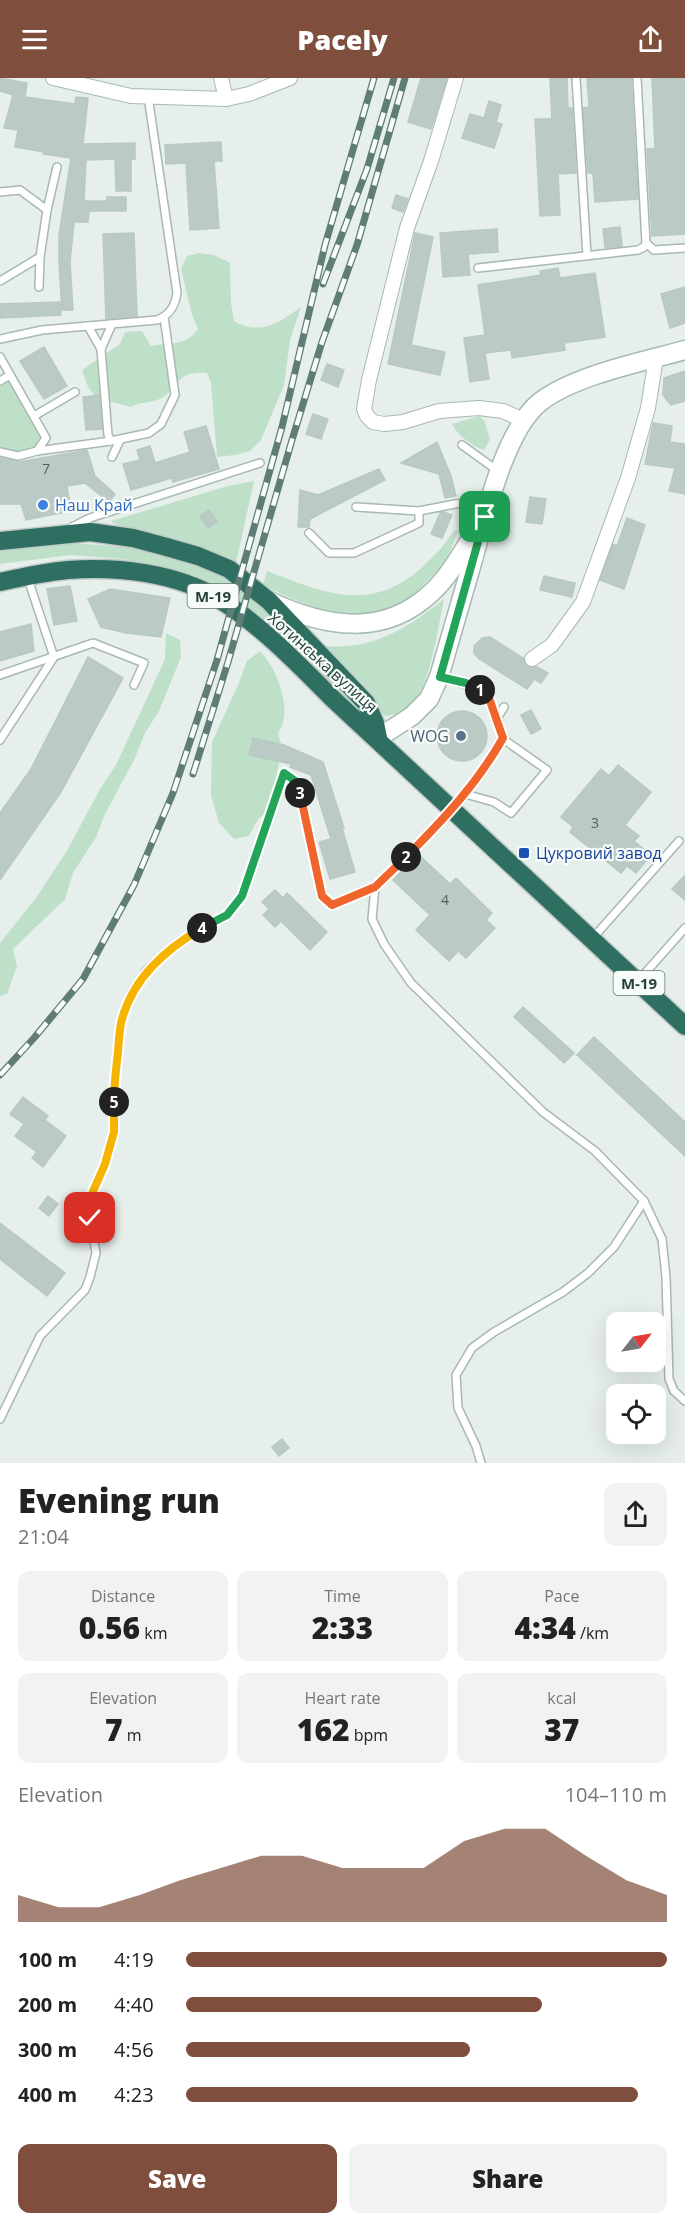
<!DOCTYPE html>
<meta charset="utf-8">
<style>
:root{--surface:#fff;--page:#f2f2f2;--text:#222;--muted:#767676;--accent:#804e3d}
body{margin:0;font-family:"Open Sans",sans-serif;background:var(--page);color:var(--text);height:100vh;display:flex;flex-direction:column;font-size:22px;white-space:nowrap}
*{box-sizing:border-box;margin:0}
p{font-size:20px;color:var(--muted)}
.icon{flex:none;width:33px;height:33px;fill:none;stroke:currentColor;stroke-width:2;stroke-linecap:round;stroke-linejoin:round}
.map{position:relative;height:1385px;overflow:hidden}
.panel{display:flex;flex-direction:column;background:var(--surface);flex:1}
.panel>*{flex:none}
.needle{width:39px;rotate:59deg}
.fabs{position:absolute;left:606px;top:1234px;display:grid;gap:12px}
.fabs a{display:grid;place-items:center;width:60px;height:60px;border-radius:12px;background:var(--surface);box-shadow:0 6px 24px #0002;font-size:30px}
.pin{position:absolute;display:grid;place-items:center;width:51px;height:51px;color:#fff;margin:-26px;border-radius:12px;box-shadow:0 3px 9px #0006}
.km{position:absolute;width:30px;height:30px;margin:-15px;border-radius:50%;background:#222;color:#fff;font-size:16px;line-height:30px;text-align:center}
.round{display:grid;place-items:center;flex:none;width:63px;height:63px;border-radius:12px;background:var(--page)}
.headline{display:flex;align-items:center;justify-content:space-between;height:102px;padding:0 18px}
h1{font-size:33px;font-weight:800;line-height:45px}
.figures{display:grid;grid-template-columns:repeat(3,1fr);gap:9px;height:102px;padding:6px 18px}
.figures div{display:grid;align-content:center;border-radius:12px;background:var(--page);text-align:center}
.figures b{font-size:30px;font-weight:800}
.figures small{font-size:16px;font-weight:400}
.figures p{font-size:16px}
.chart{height:168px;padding:12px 18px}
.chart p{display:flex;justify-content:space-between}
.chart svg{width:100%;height:108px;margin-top:6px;fill:var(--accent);opacity:.7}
.button{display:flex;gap:12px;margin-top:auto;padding:12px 18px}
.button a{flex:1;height:69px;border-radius:12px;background:var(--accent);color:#fff;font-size:24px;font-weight:800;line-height:69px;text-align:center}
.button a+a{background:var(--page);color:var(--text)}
ul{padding:0 18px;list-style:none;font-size:20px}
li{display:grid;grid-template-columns:96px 72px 1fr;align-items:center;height:45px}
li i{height:15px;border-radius:8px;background:var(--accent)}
header{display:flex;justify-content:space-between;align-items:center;height:78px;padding:0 18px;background:var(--accent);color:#fff;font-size:27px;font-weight:800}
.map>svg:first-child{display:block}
.green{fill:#bfe0c8}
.building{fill:#bbcac4;stroke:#b8c9c2;stroke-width:1.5}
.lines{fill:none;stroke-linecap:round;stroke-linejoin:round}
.lane-casing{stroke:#a8b8b2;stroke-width:10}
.street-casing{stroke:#a8b8b2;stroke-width:16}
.secondary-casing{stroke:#a4bbb3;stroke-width:21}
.highway-casing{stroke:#c2cac8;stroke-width:21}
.lane{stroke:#fff;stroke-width:7}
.street{stroke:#fff;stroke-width:14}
.secondary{stroke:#fff;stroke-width:18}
.highway{stroke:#2f6f62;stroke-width:18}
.rail-casing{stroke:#5f7d75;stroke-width:7}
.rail{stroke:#f7fbf9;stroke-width:4.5;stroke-dasharray:14;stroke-linecap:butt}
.split-1-casing{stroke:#fff;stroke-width:12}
.split-2-casing{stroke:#fff;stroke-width:12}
.split-3-casing{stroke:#fff;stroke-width:12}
.split-4-casing{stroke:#fff;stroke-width:12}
.split-5-casing{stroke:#fff;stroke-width:12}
.split-6-casing{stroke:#fff;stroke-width:12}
.split-1{stroke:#22a559;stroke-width:8}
.split-2{stroke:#f0652b;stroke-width:8}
.split-3{stroke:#f0652b;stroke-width:8}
.split-4{stroke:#22a559;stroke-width:8}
.split-5{stroke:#f5b400;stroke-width:8}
.split-6{stroke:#f5b400;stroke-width:8}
.shop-dot{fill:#3f7fe0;stroke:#f7fbf9;stroke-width:2}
.service-dot{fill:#5c6f8a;stroke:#f7fbf9;stroke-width:2}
.transit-dot{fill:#1a4fb4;stroke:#f7fbf9;stroke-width:2}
.labels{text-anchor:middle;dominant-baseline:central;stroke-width:4.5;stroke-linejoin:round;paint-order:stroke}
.number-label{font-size:14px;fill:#4a645c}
.shield{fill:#f7fbf9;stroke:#637a73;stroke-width:1.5}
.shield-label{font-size:15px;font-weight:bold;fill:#24423a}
.shop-label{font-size:16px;fill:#366cbe;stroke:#f7fbf9;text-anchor:start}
.street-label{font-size:16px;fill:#24423a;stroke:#f7fbf9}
.service-label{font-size:16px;fill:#4e5e75;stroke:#f7fbf9;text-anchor:end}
.transit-label{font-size:16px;fill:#164399;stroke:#f7fbf9;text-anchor:start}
</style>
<header><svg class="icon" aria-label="menu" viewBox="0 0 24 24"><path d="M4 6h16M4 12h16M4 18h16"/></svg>Pacely<svg class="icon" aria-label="share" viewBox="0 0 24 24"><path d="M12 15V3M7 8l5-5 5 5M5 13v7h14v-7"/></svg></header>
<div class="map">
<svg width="685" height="1385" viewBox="0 0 685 1385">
<rect width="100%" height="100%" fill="#e6efeb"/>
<g class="green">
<path d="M 199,175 L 214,177 L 230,185 L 231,225 L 234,243 C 260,258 279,245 301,229 L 290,262 L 284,307 L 261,362 L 250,373 L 235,377 L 217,379 L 211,305 L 207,295 C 171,292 181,315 154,323 C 145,326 142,323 131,329 L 112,324 L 98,322 L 88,309 L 82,292 L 120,266 L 125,254 L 142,253 L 151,268 C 170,264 185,269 198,251 L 192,237 L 181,191 L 187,178 Z"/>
<path d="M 9,301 L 43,359 L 35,371 L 17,375 L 1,372 L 0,369 L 0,306 Z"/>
<path d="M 480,338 L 485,344 L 490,362 L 484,372 C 472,368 458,358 452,346 Z"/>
<path d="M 254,403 L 236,485 L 222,478 L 113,445 L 111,443 L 228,408 Z"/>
<path d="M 453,453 L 458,453 C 454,463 450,474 445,483 C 438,493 429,502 420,510 C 409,521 393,533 377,536 C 338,544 297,523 263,507 L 267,493 C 322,514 369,536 420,491 C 433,479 445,468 453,453 Z"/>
<path d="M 72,465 C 112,468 157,470 194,485 C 259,512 317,581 363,632 L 358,636 L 290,570 L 229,516 L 193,498 L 123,481 L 71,477 L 0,486 L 0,472 Z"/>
<path d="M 444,521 C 438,549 431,603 414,625 C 408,634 396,636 385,638 L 319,567 C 368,575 407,551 444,521 Z"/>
<path d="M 166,555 L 180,562 L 181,579 L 159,633 L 145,655 L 135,680 L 105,736 L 96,759 L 73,795 L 65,821 L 13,871 L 17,888 L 7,916 L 0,918 L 0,865 L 36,820 L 68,771 L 100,711 L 116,687 L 165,581 Z"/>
<path d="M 260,573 C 277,590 294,634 278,655 L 282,670 L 277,695 L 282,703 L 281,717 L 275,730 L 258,741 L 249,758 L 234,761 L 219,745 L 211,717 L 212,664 L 238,607 L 247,583 Z"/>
</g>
<g class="building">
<path d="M 0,0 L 27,5 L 25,19 L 75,26 L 76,19 L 88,20 L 83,66 L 135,65 L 135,81 L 131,81 L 131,113 L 116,113 L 115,81 L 86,82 L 84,123 L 107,123 L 107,119 L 126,119 L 126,133 L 89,133 L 88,144 L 74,144 L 70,184 L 73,232 L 62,232 L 59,185 L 59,157 L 71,80 L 43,76 L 44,74 L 15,69 L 18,52 L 4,50 L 13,17 L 0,13 Z"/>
<path d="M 421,0 L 447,0 L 431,51 L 408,44 Z"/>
<path d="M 550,0 L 567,0 L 568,30 L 572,30 L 576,95 L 558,96 L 560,137 L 540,138 L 535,41 L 552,41 Z"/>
<path d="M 587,0 L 631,0 L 638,121 L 595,124 L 593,95 L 588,95 L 583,30 L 589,29 Z"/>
<path d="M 652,0 L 685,0 L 685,156 L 652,158 L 647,71 L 655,71 Z"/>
<path d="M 489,23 L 501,27 L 496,44 L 502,46 L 494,70 L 462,60 L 470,36 L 484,40 Z"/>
<path d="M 221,64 L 222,83 L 214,83 L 219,150 L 190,152 L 186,85 L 166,86 L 165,67 Z"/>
<path d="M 396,117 L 408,121 L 403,134 L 392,130 Z"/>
<path d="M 620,149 L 622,168 L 605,170 L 603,151 Z"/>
<path d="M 497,151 L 498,174 L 468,176 L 470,197 L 443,199 L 440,155 Z"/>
<path d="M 134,155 L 137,238 L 106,241 L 103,156 Z"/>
<path d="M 415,155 L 433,159 L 411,267 L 445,274 L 440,297 L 388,286 Z"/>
<path d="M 558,190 L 560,200 L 595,195 L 605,259 L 564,265 L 565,272 L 512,280 L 511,272 L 485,275 L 489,301 L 470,304 L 464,260 L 485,257 L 478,207 L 541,197 L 540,193 Z"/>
<path d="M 685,209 L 685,245 L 670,250 L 661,216 Z"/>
<path d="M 60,224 L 61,237 L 0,240 L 0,226 Z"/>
<path d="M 44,269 L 67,308 L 44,321 L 20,283 Z"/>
<path d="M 327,286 L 344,292 L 338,309 L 321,302 Z"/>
<path d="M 685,293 L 685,323 L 671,327 L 663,317 L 664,300 Z"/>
<path d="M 99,317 L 102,351 L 86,352 L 83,319 Z"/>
<path d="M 313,336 L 328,341 L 321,361 L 306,356 Z"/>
<path d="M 653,345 L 672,348 L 670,364 L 685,366 L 685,416 L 669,413 L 675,390 L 645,386 Z"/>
<path d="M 206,348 L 219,391 L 173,404 L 172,400 L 131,412 L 123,386 L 140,382 L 137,372 L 150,368 L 155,385 L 190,374 L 184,354 Z"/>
<path d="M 437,364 L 451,398 L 456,418 L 445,420 L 439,396 L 401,385 Z"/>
<path d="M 87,372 L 95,398 L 115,416 L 109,424 L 85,405 L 67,408 L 71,433 L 26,442 L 21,426 L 0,426 L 0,380 L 19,384 Z"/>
<path d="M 379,391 L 385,402 L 310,441 L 309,449 L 298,449 L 300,412 L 318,417 Z"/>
<path d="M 530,419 L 546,421 L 542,446 L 526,444 Z"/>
<path d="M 209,432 L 217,444 L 208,450 L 200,438 Z"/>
<path d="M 443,434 L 452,437 L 442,460 L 431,456 L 440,435 Z"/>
<path d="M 627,440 L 645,447 L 624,511 L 600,502 L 613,466 L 617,468 Z"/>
<path d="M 544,498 L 575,505 L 572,519 L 540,512 Z"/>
<path d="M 70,508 L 77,543 L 54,547 L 47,511 Z"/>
<path d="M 110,511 L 170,520 L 161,559 L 126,555 L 101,549 L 88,521 Z"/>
<path d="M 31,546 L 34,573 L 0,583 L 0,554 Z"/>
<path d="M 490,559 L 523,580 L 528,589 L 537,589 L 548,595 L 541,605 L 534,601 L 527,611 L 478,580 L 474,575 L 474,568 L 482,560 Z"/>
<path d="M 88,579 L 123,600 L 61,714 L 0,802 L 0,735 L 31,691 Z"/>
<path d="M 531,632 L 541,651 L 531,656 L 521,637 Z"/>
<circle cx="462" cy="658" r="25"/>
<path d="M 253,660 L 284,667 L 323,684 L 344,750 L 342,750 L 355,794 L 330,801 L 319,764 L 331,761 L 311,697 L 290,689 L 291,686 L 249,677 Z"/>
<path d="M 618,687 L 651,714 L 625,747 L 639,758 L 634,763 L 651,777 L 636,795 L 627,788 L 621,795 L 570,754 L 573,749 L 561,739 L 601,691 L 609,698 Z"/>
<path d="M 418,776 L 450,806 L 456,800 L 492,835 L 486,842 L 495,850 L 466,880 L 458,873 L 449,883 L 416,852 L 430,837 L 393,802 Z"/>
<path d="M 685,797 L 685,822 L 672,811 Z"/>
<path d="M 275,812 L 283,820 L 287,815 L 327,854 L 310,872 L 281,843 L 275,849 L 263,837 L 269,831 L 262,824 Z"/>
<path d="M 523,929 L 574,975 L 564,985 L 514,939 Z"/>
<path d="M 594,959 L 685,1044 L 685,1078 L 577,977 Z"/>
<path d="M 23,1019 L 48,1038 L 45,1042 L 66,1058 L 43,1089 L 32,1080 L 37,1074 L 15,1058 L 24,1046 L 10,1036 Z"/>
<path d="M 48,1118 L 58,1126 L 49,1138 L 39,1130 Z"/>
<path d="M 0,1145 L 65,1195 L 47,1218 L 0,1181 Z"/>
<path d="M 282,1361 L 289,1370 L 279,1378 L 272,1369 Z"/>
</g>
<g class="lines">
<defs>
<g id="lane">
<path d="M 576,0 L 587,178"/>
<path d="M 0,114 L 20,112 L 47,132 L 40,179 L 0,203"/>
<path d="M 47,132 L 57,89"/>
<path d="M 646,165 L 654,172 L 685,170"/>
<path d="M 478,190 L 638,172 L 644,169 L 646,165 L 637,0"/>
<path d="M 39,209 L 40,179"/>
<path d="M 112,246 L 101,271 L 108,357 L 111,363 L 149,355 L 161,346 L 175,317 L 164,239"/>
<path d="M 88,248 L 101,271"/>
<path d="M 0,261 L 42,252 L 157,242 C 170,237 175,228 177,215 L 148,18"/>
<path d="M 0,279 L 46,360 L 37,373 L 18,378 L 0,374"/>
<path d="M 0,303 L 10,297"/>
<path d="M 34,338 L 75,314"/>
<path d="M 462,367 L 498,393"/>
<path d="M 37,373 L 111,363"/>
<path d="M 112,379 L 120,362"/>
<path d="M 356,429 L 419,433"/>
<path d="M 72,449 L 90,440 L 260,385"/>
<path d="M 309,455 L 329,475 L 354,475 L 419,445 L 419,433 L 455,426 L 488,423"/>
<path d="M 0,597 L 93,565 L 144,585 L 134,607"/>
<path d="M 439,599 C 485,610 491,615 503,661 L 486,689 L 453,732 L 375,809 L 372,841 L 384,866 L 411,905 L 543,1034 L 595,1073 L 644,1123 L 614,1169 L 588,1195 L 563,1214 L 494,1254 L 472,1270 L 456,1297 L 458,1330 L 476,1368 L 481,1385"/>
<path d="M 497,640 L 504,629"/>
<path d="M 0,662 L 54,579 L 27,498"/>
<path d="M 465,716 L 494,724 L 511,735 L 547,692 L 503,661"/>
<path d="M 592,861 L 679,763"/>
<path d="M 639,902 L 685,850"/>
<path d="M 644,1123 L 662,1161 L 666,1199 L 669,1301 L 674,1313 L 685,1323"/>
<path d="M 0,1341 L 40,1258 L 85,1212 L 90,1199 L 96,1175 L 90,1140 L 91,1118 L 105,1086 L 114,1054 L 114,1011 L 121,943 L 132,914 L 146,893 L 161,879 L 184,861 L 227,837 L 242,818 L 284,695 L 298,705 L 322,818 L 332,827 L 375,809"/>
</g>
<g id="street">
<path d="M 53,0 L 131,18 L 226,21 L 249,16 L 290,0"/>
<path d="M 221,0 L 226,21"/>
<path d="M 456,0 L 431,83 L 407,150 L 369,302 L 364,331 L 367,338 L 373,344 L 384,346 L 403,344 L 439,333 L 479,330 L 503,333 L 523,342"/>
<path d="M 532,581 L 552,567 L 583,524 L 628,400 L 648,330 L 656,280"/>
</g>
<g id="secondary">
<path d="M 269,523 C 324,549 383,560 431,515 C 449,499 461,476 474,456"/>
<path d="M 378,660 L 412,638 L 429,621 L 439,599 C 450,561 461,523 472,485 C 485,440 504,353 540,324 C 575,297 642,284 685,272"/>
</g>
<g id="highway">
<path d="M 0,463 L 90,454 L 133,460 L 163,468 L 198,478 L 229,491 L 269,523 L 366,625 L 375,645 L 378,660"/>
<path d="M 0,504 C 22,499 45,494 68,492 C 117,488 177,495 219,521 C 262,548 298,586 333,621 L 685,948"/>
</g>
</defs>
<use href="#lane" class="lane-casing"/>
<use href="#street" class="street-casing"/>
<use href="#secondary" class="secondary-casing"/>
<use href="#highway" class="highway-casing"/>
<use href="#lane" class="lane"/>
<use href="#street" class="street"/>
<use href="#secondary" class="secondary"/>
<use href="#highway" class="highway"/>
<defs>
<g id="rail">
<path d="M 323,206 L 367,91 L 394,0"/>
<path d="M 193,696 L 228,584 L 292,362 L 322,264 L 357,167 L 405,0"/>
<path d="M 0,997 L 34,960 L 83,901 L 134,807 L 173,715 L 217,582 L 282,349 L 325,167 L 374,0"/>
</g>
</defs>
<use href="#rail" class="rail-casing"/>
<use href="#rail" class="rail"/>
</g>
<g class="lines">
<defs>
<path id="split-1" d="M 480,612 L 466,605 L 440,599 L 485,439"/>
<path id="split-2" d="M 406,779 C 443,742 477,706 503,660 L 489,620 L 480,612"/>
<path id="split-3" d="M 300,715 L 322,818 L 332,827 L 375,809 L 406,779"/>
<path id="split-4" d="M 202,850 L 227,837 L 242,818 L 284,695 L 298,705 L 300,715"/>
<path id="split-5" d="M 114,1024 C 114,1007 116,991 118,974 C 119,963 119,952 122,941 C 134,899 165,872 202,850"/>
<path id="split-6" d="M 90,1140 L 91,1118 L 105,1086 L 114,1054 L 114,1024"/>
</defs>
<use href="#split-1" class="split-1-casing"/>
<use href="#split-2" class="split-2-casing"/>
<use href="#split-3" class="split-3-casing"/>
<use href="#split-4" class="split-4-casing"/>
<use href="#split-5" class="split-5-casing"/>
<use href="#split-6" class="split-6-casing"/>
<use href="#split-1" class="split-1"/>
<use href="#split-2" class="split-2"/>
<use href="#split-3" class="split-3"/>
<use href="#split-4" class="split-4"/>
<use href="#split-5" class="split-5"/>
<use href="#split-6" class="split-6"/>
</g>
<circle class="shop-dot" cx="43" cy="427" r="6"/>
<circle class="service-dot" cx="461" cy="658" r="6"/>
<rect class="transit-dot" x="518" y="769" width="12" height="12" rx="3"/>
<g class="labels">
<g class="number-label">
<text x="46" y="390">7</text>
<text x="595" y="744">3</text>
<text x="445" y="821">4</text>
</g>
<g class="shield">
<rect x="187.5" y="506" width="51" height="24" rx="4.5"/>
<rect x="613.5" y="893" width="51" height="24" rx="4.5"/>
</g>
<g class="shield-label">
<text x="213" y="518">М-19</text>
<text x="639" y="905">М-19</text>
</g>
<g class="shop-label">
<text x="55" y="427">Наш Край</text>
</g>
<g class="street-label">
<text transform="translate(323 584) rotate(42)">Хотинська вулиця</text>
</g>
<g class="service-label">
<text x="449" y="658">WOG</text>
</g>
<g class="transit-label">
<text x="536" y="775">Цукровий завод</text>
</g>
</g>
</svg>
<div class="fabs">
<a><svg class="needle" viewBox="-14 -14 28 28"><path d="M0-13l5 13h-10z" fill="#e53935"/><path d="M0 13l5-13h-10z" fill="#767676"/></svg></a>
<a><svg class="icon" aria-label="locate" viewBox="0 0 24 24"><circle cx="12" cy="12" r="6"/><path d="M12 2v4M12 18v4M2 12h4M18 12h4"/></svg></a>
</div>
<div class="pin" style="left:485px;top:439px;background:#1e9e55"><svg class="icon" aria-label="arrive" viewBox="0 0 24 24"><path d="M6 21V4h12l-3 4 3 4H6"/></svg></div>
<div class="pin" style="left:90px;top:1140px;background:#d93025"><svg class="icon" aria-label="check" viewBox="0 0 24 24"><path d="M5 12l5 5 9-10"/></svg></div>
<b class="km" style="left:480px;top:612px">1</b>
<b class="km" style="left:406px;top:779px">2</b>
<b class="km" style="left:300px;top:715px">3</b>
<b class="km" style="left:202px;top:850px">4</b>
<b class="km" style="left:114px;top:1024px">5</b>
</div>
<section class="panel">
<div class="headline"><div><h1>Evening run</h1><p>21:04</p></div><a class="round"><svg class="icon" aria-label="share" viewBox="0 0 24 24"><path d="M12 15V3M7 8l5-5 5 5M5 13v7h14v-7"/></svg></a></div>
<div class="figures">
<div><p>Distance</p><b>0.56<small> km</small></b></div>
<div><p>Time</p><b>2:33</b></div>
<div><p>Pace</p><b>4:34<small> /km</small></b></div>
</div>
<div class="figures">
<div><p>Elevation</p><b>7<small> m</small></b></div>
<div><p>Heart rate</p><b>162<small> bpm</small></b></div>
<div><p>kcal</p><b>37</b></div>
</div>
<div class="chart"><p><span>Elevation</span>104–110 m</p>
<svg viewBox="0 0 160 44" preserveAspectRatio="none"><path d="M0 44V33L10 38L20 38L30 33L40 27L50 22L60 17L70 17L80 22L90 22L100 22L110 11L120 6L130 6L140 17L150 27L160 33V44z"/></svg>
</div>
<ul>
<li><b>100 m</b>4:19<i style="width:100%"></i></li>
<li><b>200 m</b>4:40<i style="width:74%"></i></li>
<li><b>300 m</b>4:56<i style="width:59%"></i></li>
<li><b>400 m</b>4:23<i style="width:94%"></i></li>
</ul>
<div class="button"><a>Save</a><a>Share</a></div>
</section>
